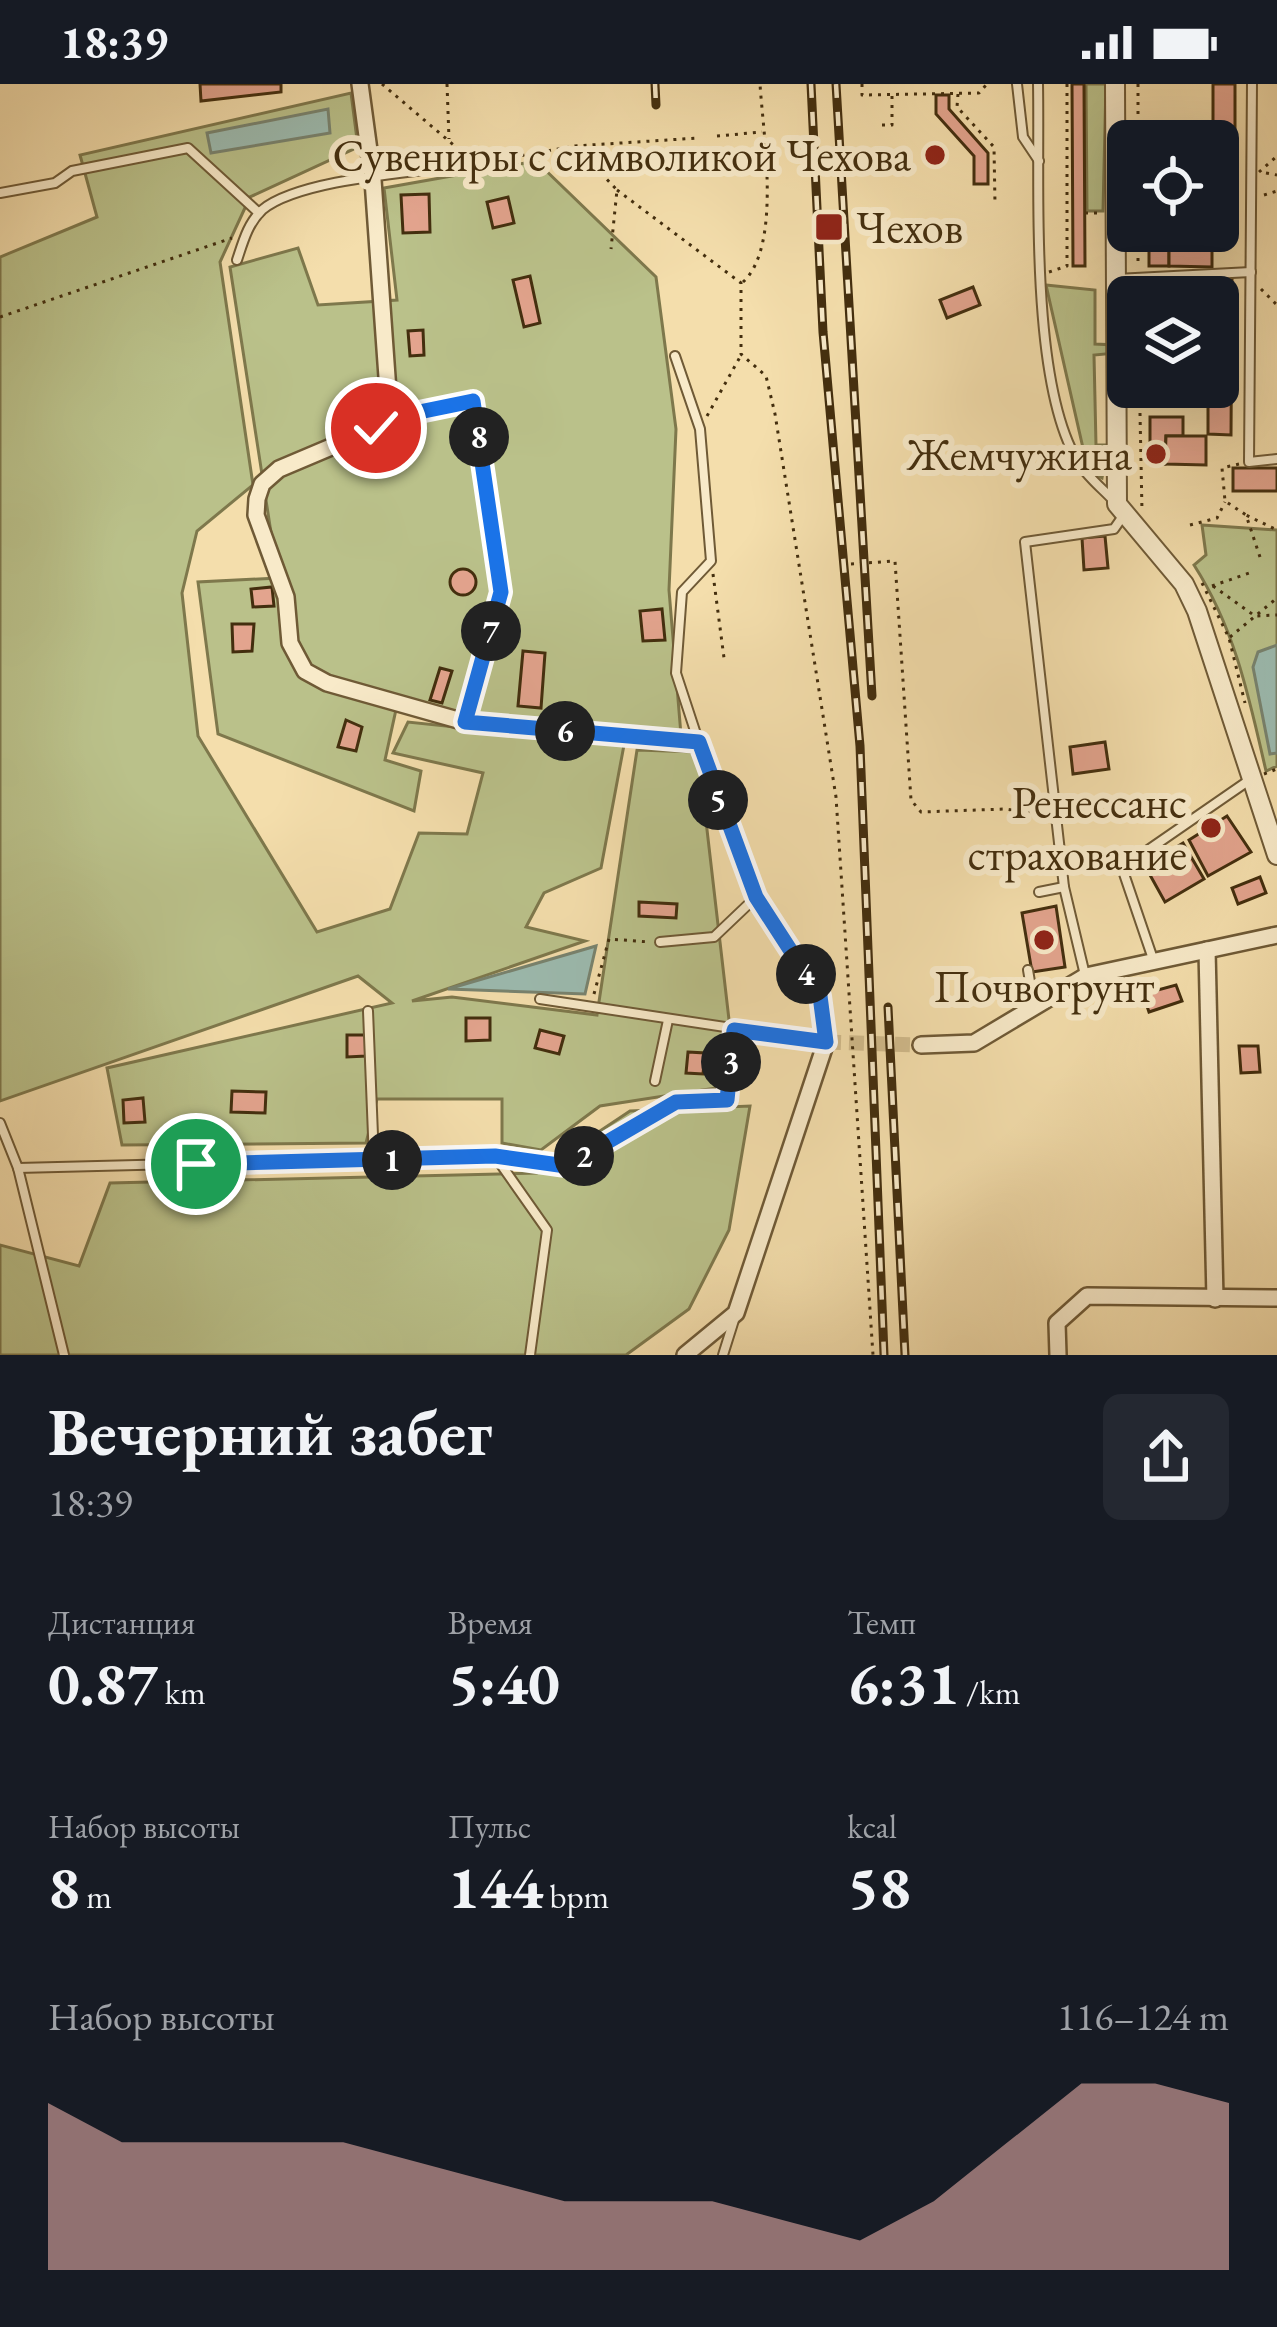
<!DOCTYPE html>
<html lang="ru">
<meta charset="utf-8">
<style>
:root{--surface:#171b24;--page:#242831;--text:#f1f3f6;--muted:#9ea1a6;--accent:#c59692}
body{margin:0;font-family:"EB Garamond",serif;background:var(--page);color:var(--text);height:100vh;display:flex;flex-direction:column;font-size:45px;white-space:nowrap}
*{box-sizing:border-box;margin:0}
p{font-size:39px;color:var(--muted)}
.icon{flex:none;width:66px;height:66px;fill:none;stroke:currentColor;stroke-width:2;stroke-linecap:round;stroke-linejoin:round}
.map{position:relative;height:1271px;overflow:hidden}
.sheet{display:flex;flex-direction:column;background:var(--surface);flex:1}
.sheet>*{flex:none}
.buttons{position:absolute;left:1107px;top:36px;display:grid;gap:24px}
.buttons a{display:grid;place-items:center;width:132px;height:132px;border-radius:18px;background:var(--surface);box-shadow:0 12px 48px #0002;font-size:60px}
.pin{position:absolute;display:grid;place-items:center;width:102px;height:102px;color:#fff;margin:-51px;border:6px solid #fff;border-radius:50%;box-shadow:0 3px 12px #0007}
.km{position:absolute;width:60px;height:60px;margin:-30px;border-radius:50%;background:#222;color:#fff;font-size:33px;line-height:60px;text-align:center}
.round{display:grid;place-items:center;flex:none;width:126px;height:126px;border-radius:18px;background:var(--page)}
.headline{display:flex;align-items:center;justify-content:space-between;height:204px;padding:0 48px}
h1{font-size:66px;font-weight:700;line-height:90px}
.figures{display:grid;grid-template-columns:repeat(3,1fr);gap:18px;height:204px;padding:12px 48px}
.figures div{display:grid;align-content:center}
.figures b{font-size:60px;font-weight:700}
.figures small{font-size:33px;font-weight:400}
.figures p{font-size:33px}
.chart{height:336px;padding:24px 48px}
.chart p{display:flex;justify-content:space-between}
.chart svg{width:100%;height:216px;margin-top:12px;fill:var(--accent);opacity:.7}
.status{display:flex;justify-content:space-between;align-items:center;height:84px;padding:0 60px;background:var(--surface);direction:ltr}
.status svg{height:33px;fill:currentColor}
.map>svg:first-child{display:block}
.green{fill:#bac18a;stroke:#7e784c;stroke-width:3}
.water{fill:#9cbbb0;stroke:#78836f;stroke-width:3}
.building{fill:#e3a48e;stroke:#432e0e;stroke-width:3}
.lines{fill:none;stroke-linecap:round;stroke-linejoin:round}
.minor-tunnel{stroke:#d1bb8c;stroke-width:15;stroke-dasharray:15 8;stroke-linecap:butt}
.service-casing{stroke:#6f5a36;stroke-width:12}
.minor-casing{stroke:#6f5a36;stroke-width:20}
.tertiary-casing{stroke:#6f5a36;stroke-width:22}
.path{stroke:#432e0e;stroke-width:3;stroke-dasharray:3 6;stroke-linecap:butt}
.service{stroke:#f8eac9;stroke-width:8}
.minor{stroke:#f8eac9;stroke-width:15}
.tertiary{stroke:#f8eac9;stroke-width:18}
.rail-casing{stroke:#432e0e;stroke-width:9}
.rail{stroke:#f8eac9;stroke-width:4.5;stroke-dasharray:14;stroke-linecap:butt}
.route-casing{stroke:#fff;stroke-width:24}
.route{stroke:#1a73e8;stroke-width:15}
.poi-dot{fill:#8f2418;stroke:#f8eac9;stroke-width:4.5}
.labels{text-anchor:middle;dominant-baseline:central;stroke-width:12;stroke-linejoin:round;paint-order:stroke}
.poi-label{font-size:45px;fill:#432e0e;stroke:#f8eac9;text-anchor:end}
</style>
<div class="status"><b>18:39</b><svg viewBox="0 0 49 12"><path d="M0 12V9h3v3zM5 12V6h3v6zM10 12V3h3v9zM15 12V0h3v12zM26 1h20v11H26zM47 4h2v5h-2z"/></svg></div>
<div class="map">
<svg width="1277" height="1271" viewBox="0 0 1277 1271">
<rect width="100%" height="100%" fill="#f4deac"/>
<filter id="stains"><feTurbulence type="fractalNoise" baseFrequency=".00167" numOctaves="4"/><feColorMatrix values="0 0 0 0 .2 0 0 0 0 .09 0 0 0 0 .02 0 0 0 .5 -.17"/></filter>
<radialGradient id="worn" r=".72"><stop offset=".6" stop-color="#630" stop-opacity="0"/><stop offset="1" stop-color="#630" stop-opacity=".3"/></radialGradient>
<g class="green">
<path d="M 1086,0 L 1106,0 L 1103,127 L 1087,127 Z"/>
<path d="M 351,9 L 358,63 L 250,113 L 220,178 L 253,401 L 197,447 L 182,509 L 198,652 L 317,848 L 390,825 L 419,749 L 467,750 L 483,689 L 393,669 L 408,638 L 624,661 L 601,784 L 544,809 L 526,843 L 585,857 L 412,917 L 452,913 L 597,931 L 637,666 L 698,668 L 731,953 L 716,1004 L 600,1022 L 541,1066 L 502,1059 L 502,1015 L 377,1015 L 366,1059 L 122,1061 L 107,984 L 392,919 L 358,892 L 0,1017 L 0,173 L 97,133 L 80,71 Z"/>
<path d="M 536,77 L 656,193 L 676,345 L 669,506 L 681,651 L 456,629 L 399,612 L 385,676 L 421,687 L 414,727 L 218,650 L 198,498 L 278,494 L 230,183 L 298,164 L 318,221 L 397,216 L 384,104 Z"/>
<path d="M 1046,201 L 1095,206 L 1095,260 L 1116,261 L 1116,269 L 1094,271 L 1096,361 L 1108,361 L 1102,394 L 1088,386 Z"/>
<path d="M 1202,441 L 1277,446 L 1277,682 L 1266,687 C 1249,613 1235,545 1194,481 L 1206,471 Z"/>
<path d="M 750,1022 L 729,1146 L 689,1225 L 626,1271 L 0,1271 L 0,1161 L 79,1182 L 110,1099 L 537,1089 L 630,1027 Z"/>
</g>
<g class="water">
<path d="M 328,25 L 330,49 L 211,69 L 207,49 Z"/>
<path d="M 1277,561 L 1277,669 L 1270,670 L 1253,583 L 1258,568 Z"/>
<path d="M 596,862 L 585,910 L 448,905 Z"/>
</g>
<g class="building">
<path d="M 200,0 L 281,0 L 281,8 L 201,17 Z"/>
<path d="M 1072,0 L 1084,0 L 1085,182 L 1073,182 Z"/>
<path d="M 1213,0 L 1235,0 L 1235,153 L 1213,153 L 1218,147 L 1218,57 L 1213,57 Z"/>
<path d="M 936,11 L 949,11 L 949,25 L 988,69 L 988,100 L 974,100 L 974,72 L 936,30 Z"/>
<path d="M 429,110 L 430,148 L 403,149 L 401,111 Z"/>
<path d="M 508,113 L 514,139 L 493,144 L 487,118 Z"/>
<path d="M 1149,147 L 1185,147 L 1185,153 L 1169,153 L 1169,182 L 1149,182 Z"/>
<path d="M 1169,153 L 1212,153 L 1212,183 L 1169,182 Z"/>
<path d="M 530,192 L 540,239 L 524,243 L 513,196 Z"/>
<path d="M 1209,196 L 1232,196 L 1231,351 L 1208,350 L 1208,303 L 1218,303 L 1218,213 L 1209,213 Z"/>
<path d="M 973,203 L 980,221 L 947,234 L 940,216 Z"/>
<path d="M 423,246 L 424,271 L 410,272 L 408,247 Z"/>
<path d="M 1150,333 L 1183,333 L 1183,352 L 1166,352 L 1165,380 L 1150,380 Z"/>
<path d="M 1166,352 L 1206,352 L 1206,381 L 1165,380 Z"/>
<rect x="1233" y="384" width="44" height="23"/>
<path d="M 1105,452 L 1108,484 L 1084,486 L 1082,454 Z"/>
<circle cx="463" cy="498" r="13"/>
<path d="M 272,503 L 274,522 L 253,523 L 251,505 Z"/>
<path d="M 662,525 L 665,556 L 643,557 L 640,527 Z"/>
<path d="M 232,540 L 254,540 L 252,567 L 233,568 Z"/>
<path d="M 523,567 L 545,569 L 541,624 L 518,622 Z"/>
<path d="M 440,584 L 452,587 L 442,619 L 430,616 Z"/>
<path d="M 346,636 L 362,643 L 356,667 L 338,663 Z"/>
<path d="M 1105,658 L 1109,685 L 1073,690 L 1070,663 Z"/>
<path d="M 1227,732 L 1251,768 L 1208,792 L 1189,756 Z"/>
<path d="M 1183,759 L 1204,795 L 1165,818 L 1145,782 Z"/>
<path d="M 1260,793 L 1266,809 L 1238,820 L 1232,804 Z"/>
<path d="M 639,818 L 677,820 L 676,834 L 639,832 Z"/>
<path d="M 1056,822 L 1065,883 L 1032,888 L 1022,829 Z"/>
<path d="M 1176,901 L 1182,917 L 1149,928 L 1143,910 Z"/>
<path d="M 466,934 L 490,934 L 490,956 L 466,957 Z"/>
<path d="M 540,946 L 564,952 L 559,970 L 535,964 Z"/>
<path d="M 347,951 L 366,951 L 366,972 L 347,973 Z"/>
<path d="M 1239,962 L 1258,962 L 1260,988 L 1241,989 Z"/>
<path d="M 688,968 L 705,969 L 703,990 L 686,989 Z"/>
<path d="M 232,1007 L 266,1008 L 265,1029 L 231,1028 Z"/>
<path d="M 143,1014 L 145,1038 L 124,1039 L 123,1016 Z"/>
</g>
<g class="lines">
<path class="minor-tunnel" d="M 826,958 L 921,961"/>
<defs>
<g id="service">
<path d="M 1017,0 L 1023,53 L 1039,77"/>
<path d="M 1038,0 C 1040,97 1029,295 1077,376 C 1086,392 1102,404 1114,417"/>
<path d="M 1252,0 L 1249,378 L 1277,375"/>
<path d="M 0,109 L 55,99 L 72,87 L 188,64 L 259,129"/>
<path d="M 237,176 C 243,158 248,139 262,126 C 300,94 421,88 473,80"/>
<path d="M 1116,195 L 1251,188"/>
<path d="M 675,272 L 700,345 L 711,477 L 682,508 L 676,589 L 698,656"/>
<path d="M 1116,315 L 1156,318"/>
<path d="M 1039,808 L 1064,803"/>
<path d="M 660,858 L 714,853 L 755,814"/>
<path d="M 1153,875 L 1122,784 L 1248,697"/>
<path d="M 1028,886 L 1034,921"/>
<path d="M 1085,891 L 1064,803 L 1025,458 L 1114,445 L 1123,432"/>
<path d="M 540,915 L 824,958"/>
<path d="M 368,927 L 374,1076"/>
<path d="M 655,997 L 668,936"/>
<path d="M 0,1039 L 18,1084 L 64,1271"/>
<path d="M 18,1084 L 495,1072 L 547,1146 L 530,1271"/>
<path d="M 723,1271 L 734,1236"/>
</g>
<g id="minor">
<path d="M 360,0 L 373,96 L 389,321 L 376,344 L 279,385 L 262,400 L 257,415 L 256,431 L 286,513 L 290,559 L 305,587 L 327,599 L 465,638 L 699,658 L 756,813 L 820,912 L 826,958 L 736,1229 L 685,1271"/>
<path d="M 385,335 L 473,317 L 501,508 L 465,638"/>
<path d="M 1207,866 L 1215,1215"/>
<path d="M 921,961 L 974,959 L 1086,892 L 1277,851"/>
<path d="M 1058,1271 L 1057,1239 L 1087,1212 L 1277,1214"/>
</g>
<path id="tertiary" d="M 1115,0 L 1117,420 L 1184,500 L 1197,527 L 1277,771"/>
</defs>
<use href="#service" class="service-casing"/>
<use href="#minor" class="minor-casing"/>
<use href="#tertiary" class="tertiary-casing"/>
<g class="path">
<path d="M 382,0 L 463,69"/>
<path d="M 447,0 L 449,55"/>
<path d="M 862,0 L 862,11 L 979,9 L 987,0"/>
<path d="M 958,10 L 957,23 L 994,63 L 995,120"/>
<path d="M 882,41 L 892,41 L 892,12"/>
<path d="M 717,52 L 762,48"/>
<path d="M 1138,57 L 1138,0"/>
<path d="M 576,63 L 617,106 L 611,165"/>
<path d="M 486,78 L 575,62 L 698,54"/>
<path d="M 1259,88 L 1277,72"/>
<path d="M 1266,89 L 1277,91"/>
<path d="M 617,106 L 741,199 L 741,270 L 766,292 L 775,330 L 836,713 L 873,1271"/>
<path d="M 1264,111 L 1277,107"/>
<path d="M 1085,129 L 1101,129"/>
<path d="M 1138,147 L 1138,181"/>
<path d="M 1049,188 L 1067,182 L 1067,0"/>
<path d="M 743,198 C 782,162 763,50 760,0"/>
<path d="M 1138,203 L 1138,213"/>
<path d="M 1261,205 L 1277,221"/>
<path d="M 0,233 L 232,154"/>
<path d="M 1140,329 L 1142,427"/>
<path d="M 707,332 L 740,273"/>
<path d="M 1239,380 L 1222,384 L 1225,417 L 1246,431"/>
<path d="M 1190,441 L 1217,434 L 1225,418"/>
<path d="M 1260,473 L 1246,431 L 1277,446"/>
<path d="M 851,480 L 895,477 L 911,716 L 921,728 L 1005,725 L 1046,731"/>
<path d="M 713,490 L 724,574"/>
<path d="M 1202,499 L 1229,554 L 1245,619"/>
<path d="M 1212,502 L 1252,488"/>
<path d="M 1213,502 L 1255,532 L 1277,531"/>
<path d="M 1230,553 L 1277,514"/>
<path d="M 1264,690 L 1277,685"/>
<path d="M 594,910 L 609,855 L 650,858"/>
<path d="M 509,1074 L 566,1083 L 676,1018 L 727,1016 L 733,956"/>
</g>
<use href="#service" class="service"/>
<use href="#minor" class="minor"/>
<use href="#tertiary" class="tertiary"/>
<defs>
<g id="rail">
<path d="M 655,0 L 656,21"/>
<path d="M 811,0 L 823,248 L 860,662 L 884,1271"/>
<path d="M 836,0 L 872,612"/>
<path d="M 888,923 L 905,1271"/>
</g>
</defs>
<use href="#rail" class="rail-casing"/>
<use href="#rail" class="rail"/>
</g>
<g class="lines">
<defs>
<path id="route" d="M 196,1080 L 495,1072 L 566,1082 L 676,1018 L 727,1016 L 734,946 L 826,958 L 820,912 L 756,813 L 699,658 L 465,638 L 501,508 L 473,317 L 385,335 L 376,344"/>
</defs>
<use href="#route" class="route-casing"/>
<use href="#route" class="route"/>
</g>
<g class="poi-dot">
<circle cx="935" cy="71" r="12"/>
<rect x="814" y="128" width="30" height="30" rx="6"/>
<circle cx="1156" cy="370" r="12"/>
<circle cx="1211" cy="744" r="12"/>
<circle cx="1044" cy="856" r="12"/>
</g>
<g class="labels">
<g class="poi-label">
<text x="911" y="71">Сувениры с символикой Чехова</text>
<text x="856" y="143" text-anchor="start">Чехов</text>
<text x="1132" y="370">Жемчужина</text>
<text x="1187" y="718">Ренессанс<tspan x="1187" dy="52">страхование</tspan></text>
<text x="1044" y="902" text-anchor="middle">Почвогрунт</text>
</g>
</g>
<rect width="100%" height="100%" filter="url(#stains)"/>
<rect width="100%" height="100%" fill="url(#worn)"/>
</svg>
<div class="buttons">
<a><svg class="icon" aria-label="locate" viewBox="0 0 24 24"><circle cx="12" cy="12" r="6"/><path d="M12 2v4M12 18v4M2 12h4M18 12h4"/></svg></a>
<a><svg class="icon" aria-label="layers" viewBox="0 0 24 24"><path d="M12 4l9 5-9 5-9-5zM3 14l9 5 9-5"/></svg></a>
</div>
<div class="pin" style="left:196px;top:1080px;background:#1e9e55"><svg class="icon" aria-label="arrive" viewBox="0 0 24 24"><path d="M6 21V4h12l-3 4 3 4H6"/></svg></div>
<div class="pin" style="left:376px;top:344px;background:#d93025"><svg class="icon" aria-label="check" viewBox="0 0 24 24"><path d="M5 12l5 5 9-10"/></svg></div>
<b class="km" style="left:392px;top:1076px">1</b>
<b class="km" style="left:584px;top:1072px">2</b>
<b class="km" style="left:731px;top:978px">3</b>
<b class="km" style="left:806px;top:890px">4</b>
<b class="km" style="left:718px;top:716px">5</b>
<b class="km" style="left:565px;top:647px">6</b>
<b class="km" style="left:491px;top:547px">7</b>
<b class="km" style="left:479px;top:353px">8</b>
</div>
<section class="sheet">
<div class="headline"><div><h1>Вечерний забег</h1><p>18:39</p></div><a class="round"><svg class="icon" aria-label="share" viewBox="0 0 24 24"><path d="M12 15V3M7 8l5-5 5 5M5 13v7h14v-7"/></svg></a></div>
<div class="figures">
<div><p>Дистанция</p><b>0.87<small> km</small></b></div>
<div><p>Время</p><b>5:40</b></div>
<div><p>Темп</p><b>6:31<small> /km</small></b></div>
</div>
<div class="figures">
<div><p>Набор высоты</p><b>8<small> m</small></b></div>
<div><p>Пульс</p><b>144<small> bpm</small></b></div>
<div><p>kcal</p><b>58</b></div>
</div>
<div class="chart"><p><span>Набор высоты</span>116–124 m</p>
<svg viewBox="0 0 160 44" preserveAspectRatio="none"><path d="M0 44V10L10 18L20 18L30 18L40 18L50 22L60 26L70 30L80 30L90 30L100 34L110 38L120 30L130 18L140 6L150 6L160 10V44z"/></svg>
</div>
</section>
